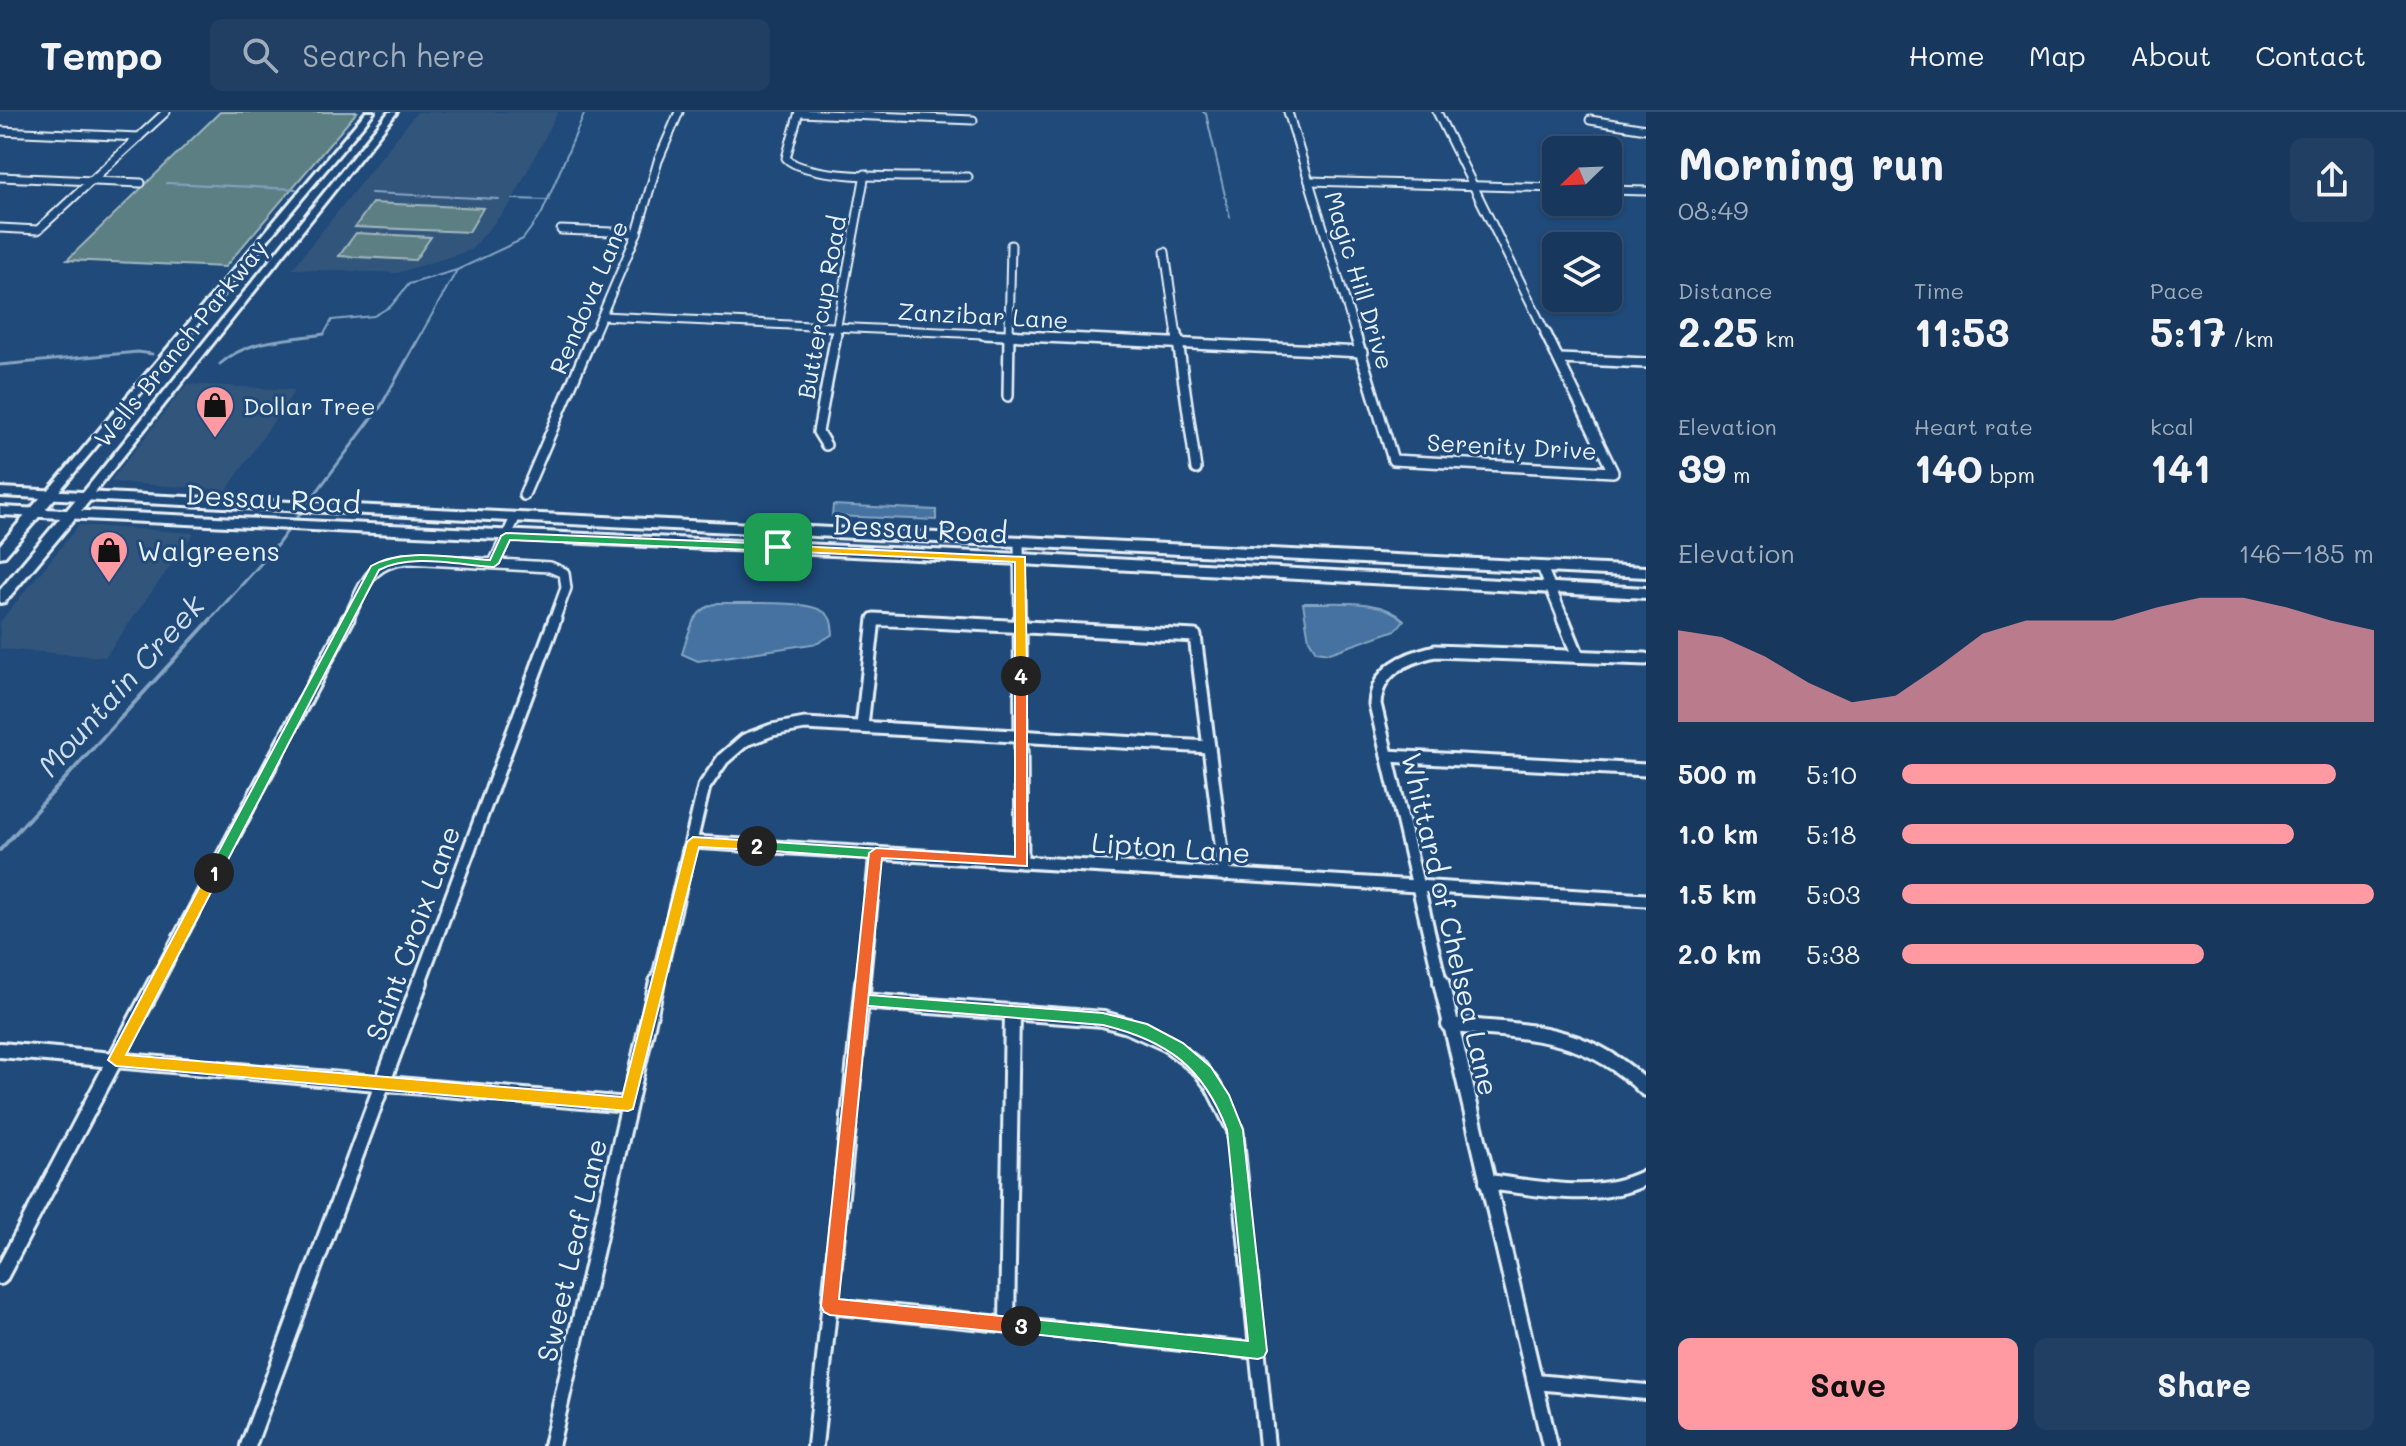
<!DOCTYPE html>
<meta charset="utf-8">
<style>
:root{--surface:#17385c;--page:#203f62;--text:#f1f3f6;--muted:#9eacbb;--line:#365272;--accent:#ff9aa2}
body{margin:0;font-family:Mali,sans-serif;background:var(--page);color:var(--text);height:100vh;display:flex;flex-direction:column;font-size:30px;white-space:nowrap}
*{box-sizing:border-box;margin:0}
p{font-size:26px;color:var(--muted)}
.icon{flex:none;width:44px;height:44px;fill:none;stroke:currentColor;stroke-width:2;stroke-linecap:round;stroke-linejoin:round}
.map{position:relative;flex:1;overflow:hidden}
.details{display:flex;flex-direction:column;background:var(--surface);width:760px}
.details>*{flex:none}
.needle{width:52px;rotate:247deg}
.controls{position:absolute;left:1542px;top:24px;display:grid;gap:16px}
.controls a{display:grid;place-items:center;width:80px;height:80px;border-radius:12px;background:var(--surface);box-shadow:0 2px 6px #0004,0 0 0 2px var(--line);font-size:40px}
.pin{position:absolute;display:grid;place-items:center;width:68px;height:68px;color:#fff;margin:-34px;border-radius:16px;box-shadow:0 4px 12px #0006}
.km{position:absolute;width:40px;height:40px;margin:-20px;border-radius:50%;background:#222;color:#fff;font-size:22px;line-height:40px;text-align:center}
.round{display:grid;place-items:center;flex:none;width:84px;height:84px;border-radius:12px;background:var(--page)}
.head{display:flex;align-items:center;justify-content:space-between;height:136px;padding:0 32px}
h1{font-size:44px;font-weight:700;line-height:60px}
.metrics{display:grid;grid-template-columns:repeat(3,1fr);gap:12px;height:136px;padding:8px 32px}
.metrics div{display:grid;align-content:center}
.metrics b{font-size:40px;font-weight:700}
.metrics small{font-size:22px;font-weight:400}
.metrics p{font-size:22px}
.chart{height:224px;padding:16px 32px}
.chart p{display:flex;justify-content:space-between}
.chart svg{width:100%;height:144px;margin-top:8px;fill:var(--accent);opacity:.7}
.action{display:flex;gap:16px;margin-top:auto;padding:16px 32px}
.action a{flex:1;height:92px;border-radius:12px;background:var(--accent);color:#111;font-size:32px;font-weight:700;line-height:92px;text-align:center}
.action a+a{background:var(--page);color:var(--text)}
ul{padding:0 32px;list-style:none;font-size:26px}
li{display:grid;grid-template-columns:128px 96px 1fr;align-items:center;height:60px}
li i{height:20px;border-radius:10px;background:var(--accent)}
header{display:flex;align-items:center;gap:48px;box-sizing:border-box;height:112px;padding:0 40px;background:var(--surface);border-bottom:2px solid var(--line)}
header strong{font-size:38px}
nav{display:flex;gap:44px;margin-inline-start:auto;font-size:28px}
.search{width:560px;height:72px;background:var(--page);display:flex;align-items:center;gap:20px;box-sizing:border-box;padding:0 28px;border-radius:12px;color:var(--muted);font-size:30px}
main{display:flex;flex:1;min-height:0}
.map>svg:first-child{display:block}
.built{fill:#33557c}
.green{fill:#5b7f84;stroke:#a2b8be;stroke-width:2}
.water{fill:#4572a0;stroke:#86a5c3;stroke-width:2}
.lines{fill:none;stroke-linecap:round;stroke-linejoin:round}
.stream-far2{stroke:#86a5c3;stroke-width:2}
.stream-far1{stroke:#86a5c3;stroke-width:3}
.stream{stroke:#86a5c3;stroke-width:4}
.minor-far3-casing{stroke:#e8f1f8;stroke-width:11}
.minor-far2-casing{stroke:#e8f1f8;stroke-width:14}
.minor-far1-casing{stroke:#e8f1f8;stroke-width:17}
.minor-casing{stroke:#e8f1f8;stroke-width:20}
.tertiary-casing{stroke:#e8f1f8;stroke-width:6}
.secondary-casing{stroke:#e8f1f8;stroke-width:6}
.primary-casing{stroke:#e8f1f8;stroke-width:6}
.minor-far3{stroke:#1f4a7a;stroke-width:7}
.minor-far2{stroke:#1f4a7a;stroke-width:9}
.minor-far1{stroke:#1f4a7a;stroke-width:11}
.minor{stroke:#1f4a7a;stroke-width:14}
.tertiary{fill:#1f4a7a;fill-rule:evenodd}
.secondary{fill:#1f4a7a;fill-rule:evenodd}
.primary{fill:#1f4a7a;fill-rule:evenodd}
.split-1{fill:#22a559;stroke:#fff;stroke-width:2}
.split-2{fill:#f5b400;stroke:#fff;stroke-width:2}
.split-3{fill:#22a559;stroke:#fff;stroke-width:2}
.split-4{fill:#f0652b;stroke:#fff;stroke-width:2}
.split-5{fill:#f5b400;stroke:#fff;stroke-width:2}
.labels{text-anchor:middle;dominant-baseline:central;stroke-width:6;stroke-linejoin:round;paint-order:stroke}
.far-street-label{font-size:24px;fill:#e8f1f8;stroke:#1f4a7a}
.far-poi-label{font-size:24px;fill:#e8f1f8;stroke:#1f4a7a;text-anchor:start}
.street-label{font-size:28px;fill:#e8f1f8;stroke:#1f4a7a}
.poi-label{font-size:28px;fill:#e8f1f8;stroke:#1f4a7a;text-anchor:start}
.water-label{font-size:30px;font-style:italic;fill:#d0deeb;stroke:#1f4a7a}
</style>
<header>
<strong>Tempo</strong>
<div class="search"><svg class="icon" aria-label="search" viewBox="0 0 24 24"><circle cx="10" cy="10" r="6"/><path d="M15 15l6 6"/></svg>Search here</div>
<nav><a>Home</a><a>Map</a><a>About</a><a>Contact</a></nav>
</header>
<main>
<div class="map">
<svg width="1646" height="1334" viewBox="0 0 1646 1334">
<rect width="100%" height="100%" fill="#1f4a7a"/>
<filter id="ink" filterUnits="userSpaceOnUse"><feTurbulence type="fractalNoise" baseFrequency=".0125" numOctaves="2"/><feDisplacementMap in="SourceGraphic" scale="16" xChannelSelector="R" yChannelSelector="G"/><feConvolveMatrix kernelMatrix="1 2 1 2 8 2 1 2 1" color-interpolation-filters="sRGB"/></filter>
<g filter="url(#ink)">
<g class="built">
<path d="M 417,0 L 558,0 L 511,91 L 471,138 L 397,161 L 292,157 Z"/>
<path d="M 187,272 L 295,278 L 227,378 L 110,370 Z"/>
<path d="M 79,413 L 194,421 L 105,545 L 0,537 L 0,510 Z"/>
</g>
<g class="green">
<path d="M 220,0 L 357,0 L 225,155 L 67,148 Z"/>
<path d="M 372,91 L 483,96 L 469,120 L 355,115 Z"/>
<path d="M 356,121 L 431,125 L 415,148 L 339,144 Z"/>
</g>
<g class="water">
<path d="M 833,393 L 936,398 L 936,408 L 832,404 Z"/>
<path d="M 718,491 C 742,492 806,487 824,500 C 832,505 832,513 833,522 L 818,531 L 698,549 L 682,542 C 690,518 692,497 718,491 Z"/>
<path d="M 1303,491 C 1335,492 1380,485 1404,508 L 1396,518 L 1330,541 L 1316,539 L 1309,528 Z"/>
</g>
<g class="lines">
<g class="stream-far2">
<path d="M 1203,0 L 1206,2 L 1230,105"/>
<path d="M 166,71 L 296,77"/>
<path d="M 371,81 L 499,87"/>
<path d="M 512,87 L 549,88"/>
<path d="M 312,224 L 324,222 L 332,208 L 374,204 L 391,194 L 409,172 L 457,158 L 523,127 L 542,101 L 585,0"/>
<path d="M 420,224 L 457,158"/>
</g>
<g class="stream-far1">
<path d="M 220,252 C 249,226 287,228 324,222"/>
<path d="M 0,253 L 138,240 L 152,242"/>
<path d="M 209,509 L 274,437 L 381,294 L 421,222"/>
</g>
<path class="stream" d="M 0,738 L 211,507"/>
<defs>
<g id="minor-far3">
<path d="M 799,0 L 786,46 C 807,70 932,64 968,65"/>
<path d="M 1288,0 L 1356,224"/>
<path d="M 1437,0 L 1547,224"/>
<path d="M 799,1 L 973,8"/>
<path d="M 1590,8 L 1646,17"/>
<path d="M 0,19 L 139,25"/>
<path d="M 0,65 L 141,71"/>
<path d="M 1309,69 L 1556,76"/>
<path d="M 1608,78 L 1646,79"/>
<path d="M 0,116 L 38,118 L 166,0"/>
<path d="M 561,118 L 637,121"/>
<path d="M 1165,140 L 1177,224"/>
<path d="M 602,204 L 1025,224"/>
<path d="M 593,224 L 637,121 L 658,49 L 679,0"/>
<path d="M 835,224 L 865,62"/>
<path d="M 1009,224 L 1011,133"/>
</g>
<g id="minor-far2">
<path d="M 983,222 L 1362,240"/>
<path d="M 1177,222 L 1196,357"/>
<path d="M 1355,222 L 1393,348 L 1613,360 L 1546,222"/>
<path d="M 1560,247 L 1646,251"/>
<path d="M 1008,284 L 1009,222"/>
<path d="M 826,333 L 818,320 L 836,222"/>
<path d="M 524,383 L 593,222"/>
<path d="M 1019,430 L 1020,509"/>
<path d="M 494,451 L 515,406"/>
<path d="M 1542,455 L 1564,509"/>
<path d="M 347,509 C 365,475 366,451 408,447 L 550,455 L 564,461 L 566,476 L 554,509"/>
<path d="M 874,509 L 905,509"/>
</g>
<g id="minor-far1">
<path d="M 1020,507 L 1022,750"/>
<path d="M 1563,507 L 1578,544"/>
<path d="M 862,614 L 874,507 L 1195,524 L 1225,763"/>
<path d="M 1387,644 L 1646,658"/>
<path d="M 693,730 L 1646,788"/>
<path d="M 155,872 L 348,507"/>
<path d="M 419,872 L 555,507"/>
<path d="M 657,872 L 704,675 L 723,647 L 745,628 L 772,618 L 805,612 L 1209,635"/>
<path d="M 863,872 L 876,741"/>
<path d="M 1441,872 L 1375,592 C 1377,558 1405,546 1435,539 L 1646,547"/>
</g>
<g id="minor">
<path d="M 1441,870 L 1550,1334"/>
<path d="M 862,889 L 1103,907 L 1128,914 L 1168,932 L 1200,957 L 1213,974 L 1235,1018 L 1267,1334"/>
<path d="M 1449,913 C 1526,919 1588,918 1646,977"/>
<path d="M 0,938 L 628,993"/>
<path d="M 1487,1070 C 1540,1076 1596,1090 1646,1065"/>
<path d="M 0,1165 L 156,870"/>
<path d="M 830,1194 L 1258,1239"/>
<path d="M 1007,1213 L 1012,900"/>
<path d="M 1535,1270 L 1646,1280"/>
<path d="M 248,1334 L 420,870"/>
<path d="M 551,1334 L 657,870"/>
<path d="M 815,1334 L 863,870"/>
</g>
<g id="tertiary">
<path d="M 366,0 L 374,0 L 55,384 L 47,384 L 47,380 Z"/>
<path d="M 389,0 L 397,0 L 90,386 L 82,386 L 82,382 Z"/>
</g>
<g id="secondary">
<path d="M 51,378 L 57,382 L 56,385 L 5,444 L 0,445 L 0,433 L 46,379 Z"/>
<path d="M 86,380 L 92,384 L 91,387 L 5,490 L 0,491 L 0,478 L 81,381 Z"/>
</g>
<g id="primary">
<path d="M 0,376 L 1646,455 L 1646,465 L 0,384 Z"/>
<path d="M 0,395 L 1021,442 L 1646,476 L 1646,486 L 1021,452 L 0,403 Z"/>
</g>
</defs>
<use href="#minor-far3" class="minor-far3-casing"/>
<use href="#minor-far2" class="minor-far2-casing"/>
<use href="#minor-far1" class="minor-far1-casing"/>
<use href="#minor" class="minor-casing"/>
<use href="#tertiary" class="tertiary-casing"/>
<use href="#secondary" class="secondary-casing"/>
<use href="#primary" class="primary-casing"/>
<use href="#minor-far3" class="minor-far3"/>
<use href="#minor-far2" class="minor-far2"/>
<use href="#minor-far1" class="minor-far1"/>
<use href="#minor" class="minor"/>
<use href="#tertiary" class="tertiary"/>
<use href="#secondary" class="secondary"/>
<use href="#primary" class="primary"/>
</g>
</g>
<path class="split-1" d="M 506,421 L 778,432 L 784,435 L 778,439 L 510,428 L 499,451 L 494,455 C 459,453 410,441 379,458 L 219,765 L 209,765 L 207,761 L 371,454 C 404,435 452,446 490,448 L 501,424 Z"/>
<path class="split-2" d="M 693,725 L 757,729 L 764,734 L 757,738 L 699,735 L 633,997 L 628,999 L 116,954 L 108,948 L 207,761 L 214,756 L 221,761 L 126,943 L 622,985 L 687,730 Z"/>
<path class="split-3" d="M 757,729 L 881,737 L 870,883 L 1103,901 L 1147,912 L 1183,931 L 1211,955 L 1229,983 L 1243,1018 L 1267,1239 L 1264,1245 L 1258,1247 L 1014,1220 L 1012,1214 L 1014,1208 L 1021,1206 L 1248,1229 L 1227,1018 C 1203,955 1168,929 1103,913 L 857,893 L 855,889 L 869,746 L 757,738 L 751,734 Z"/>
<path class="split-4" d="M 1021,561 L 1027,564 L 1027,754 L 882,746 L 839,1187 L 1021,1206 L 1027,1208 L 1029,1214 L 1027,1220 L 1021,1222 L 830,1203 L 824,1200 L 821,1194 L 869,741 L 876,736 L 1015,745 L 1015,564 Z"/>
<path class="split-5" d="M 774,433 L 1025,445 L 1027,564 L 1021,568 L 1015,564 L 1015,450 L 778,439 L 773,435 Z"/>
<defs>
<symbol id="shop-pin" viewBox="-11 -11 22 30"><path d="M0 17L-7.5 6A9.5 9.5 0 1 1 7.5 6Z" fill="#ff9aa2" stroke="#1f4a7a"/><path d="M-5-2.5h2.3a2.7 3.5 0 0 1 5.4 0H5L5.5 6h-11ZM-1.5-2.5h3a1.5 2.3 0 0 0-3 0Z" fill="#111"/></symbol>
</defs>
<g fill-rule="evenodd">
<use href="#shop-pin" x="193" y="271" width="44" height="60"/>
<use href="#shop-pin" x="87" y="416" width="44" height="60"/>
</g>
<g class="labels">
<g class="far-street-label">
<text transform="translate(1360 168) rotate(73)">Magic Hill Drive</text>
<text transform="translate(588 185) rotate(-67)">Rendova Lane</text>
<text transform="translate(821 195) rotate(-80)">Buttercup Road</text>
<text transform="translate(983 203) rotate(3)">Zanzibar Lane</text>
<text transform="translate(180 231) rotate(-51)">Wells Branch Parkway</text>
<text transform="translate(1512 334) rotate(3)">Serenity Drive</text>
</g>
<g class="far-poi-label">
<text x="243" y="293">Dollar Tree</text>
</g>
<g class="street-label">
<text transform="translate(273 386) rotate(3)">Dessau Road</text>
<text transform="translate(920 416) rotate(3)">Dessau Road</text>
<text transform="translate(1171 735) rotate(4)">Lipton Lane</text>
<text transform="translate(1451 812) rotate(77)">Whittard of Chelsea Lane</text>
<text transform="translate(412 821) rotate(-70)">Saint Croix Lane</text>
<text transform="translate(571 1138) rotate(-77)">Sweet Leaf Lane</text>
</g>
<g class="poi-label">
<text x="137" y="438">Walgreens</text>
</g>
<g class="water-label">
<text transform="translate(120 573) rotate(-48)">Mountain Creek</text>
</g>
</g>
</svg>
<div class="controls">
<a><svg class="needle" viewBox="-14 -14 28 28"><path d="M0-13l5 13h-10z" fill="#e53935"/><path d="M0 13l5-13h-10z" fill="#9eacbb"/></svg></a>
<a><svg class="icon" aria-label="layers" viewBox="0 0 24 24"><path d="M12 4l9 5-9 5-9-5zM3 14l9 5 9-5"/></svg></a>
</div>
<div class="pin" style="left:778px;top:435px;background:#1e9e55"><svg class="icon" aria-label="arrive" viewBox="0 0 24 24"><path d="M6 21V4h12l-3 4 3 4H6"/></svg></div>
<b class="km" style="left:214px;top:761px">1</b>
<b class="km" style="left:757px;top:734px">2</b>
<b class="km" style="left:1021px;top:1214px">3</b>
<b class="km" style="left:1021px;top:564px">4</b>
</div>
<section class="details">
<div class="head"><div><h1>Morning run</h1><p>08:49</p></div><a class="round"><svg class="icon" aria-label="share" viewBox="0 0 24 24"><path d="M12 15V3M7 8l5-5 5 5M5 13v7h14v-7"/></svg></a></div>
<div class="metrics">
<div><p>Distance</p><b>2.25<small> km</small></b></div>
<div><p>Time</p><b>11:53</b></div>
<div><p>Pace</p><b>5:17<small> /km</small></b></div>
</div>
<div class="metrics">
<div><p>Elevation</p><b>39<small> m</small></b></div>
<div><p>Heart rate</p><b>140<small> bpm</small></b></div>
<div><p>kcal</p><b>141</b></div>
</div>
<div class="chart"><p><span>Elevation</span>146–185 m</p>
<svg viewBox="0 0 160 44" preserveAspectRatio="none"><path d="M0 44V16L10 18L20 24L30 32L40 38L50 36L60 27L70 17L80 13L90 13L100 13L110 9L120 6L130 6L140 9L150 13L160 16V44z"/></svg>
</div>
<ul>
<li><b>500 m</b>5:10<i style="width:92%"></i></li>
<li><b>1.0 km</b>5:18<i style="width:83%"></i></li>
<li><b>1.5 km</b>5:03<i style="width:100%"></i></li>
<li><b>2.0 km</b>5:38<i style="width:64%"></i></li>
</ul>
<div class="action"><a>Save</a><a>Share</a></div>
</section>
</main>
